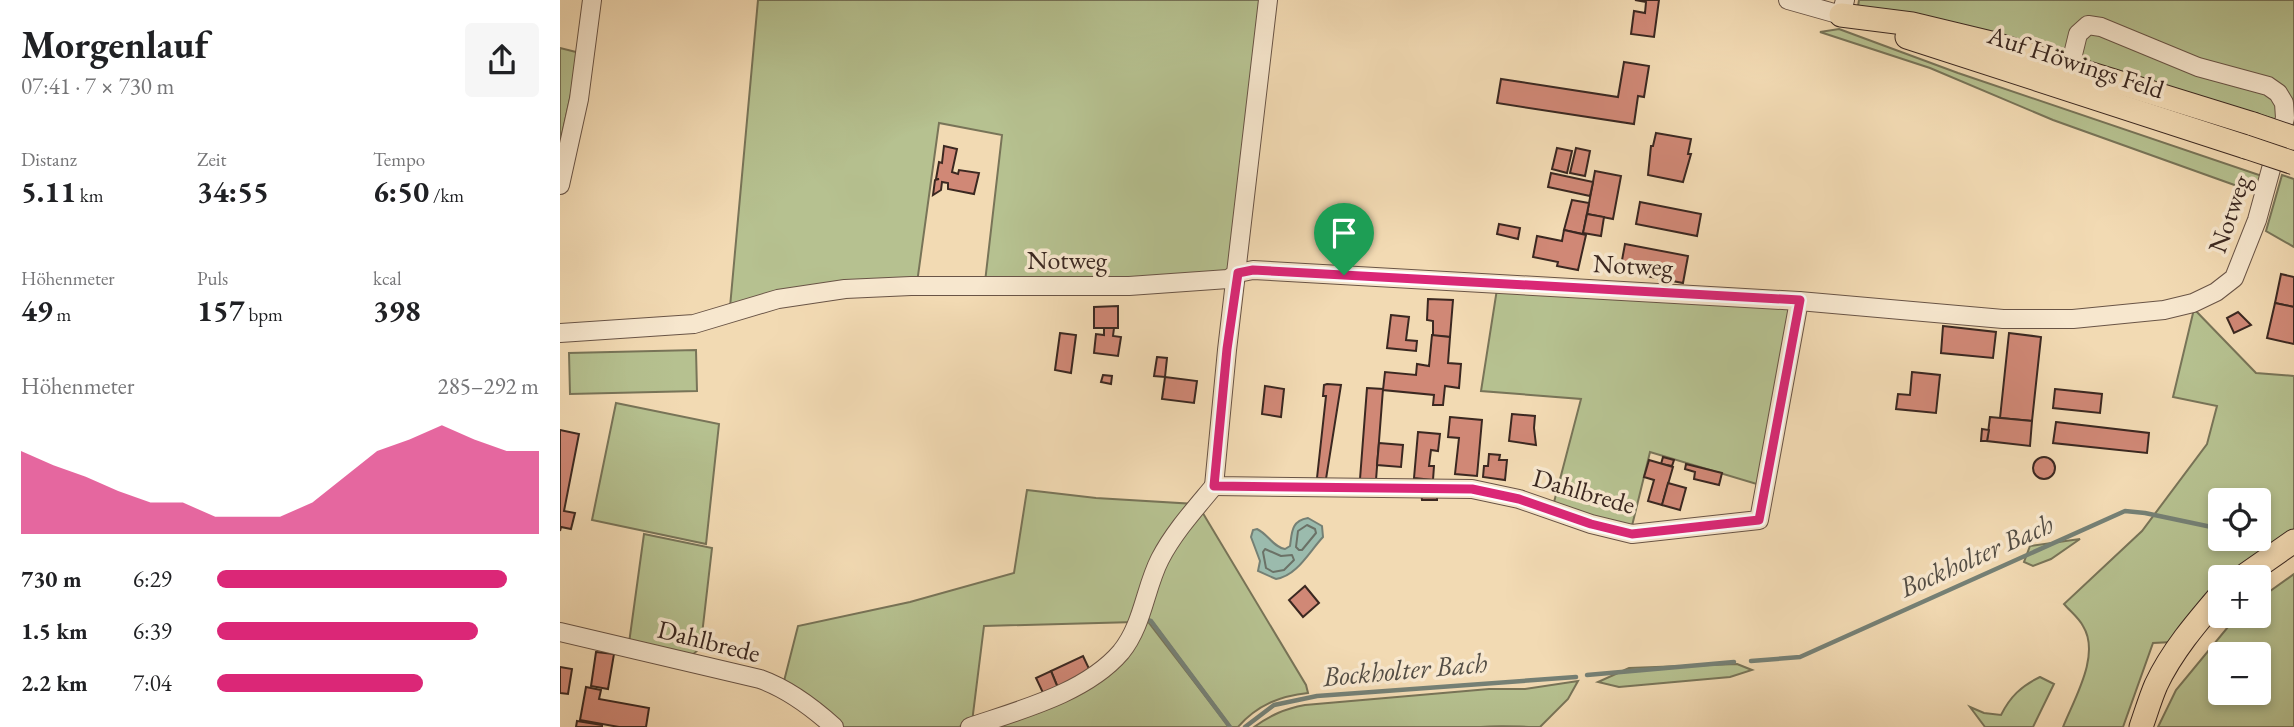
<!DOCTYPE html>
<html lang="de">
<meta charset="utf-8">
<style>
:root{--surface:#fff;--page:#f6f6f6;--text:#202124;--muted:#757577;--accent:#db2777}
body{margin:0;font-family:"EB Garamond",serif;background:var(--page);color:var(--text);height:100vh;display:flex;flex-direction:column;font-size:26px;white-space:nowrap}
*{box-sizing:border-box;margin:0}
p{font-size:23px;color:var(--muted)}
.icon{flex:none;width:38px;height:38px;fill:none;stroke:currentColor;stroke-width:2;stroke-linecap:round;stroke-linejoin:round}
.map{position:relative;flex:1;overflow:hidden}
.side{display:flex;flex-direction:column;background:var(--surface);width:560px}
.side>*{flex:none}
.controls{position:absolute;left:1648px;top:488px;display:grid;gap:14px}
.controls a{display:grid;place-items:center;width:63px;height:63px;border-radius:7px;background:var(--surface);box-shadow:0 4px 10px #0003;font-size:35px}
.pin{position:absolute;display:grid;place-items:center;width:60px;height:60px;color:#fff;margin:-72px -30px;border-radius:50% 50% 50% 0;rotate:-45deg;box-shadow:0 0 7px #0007}
.pin .icon{rotate:45deg}
.round{display:grid;place-items:center;flex:none;width:74px;height:74px;border-radius:7px;background:var(--page)}
.headline{display:flex;align-items:center;justify-content:space-between;height:119px;padding:0 21px}
h1{font-size:38px;font-weight:700;line-height:52px}
.metrics{display:grid;grid-template-columns:repeat(3,1fr);gap:10px;height:119px;padding:7px 21px}
.metrics div{display:grid;align-content:center}
.metrics b{font-size:30px;font-weight:700}
.metrics small{font-size:19px;font-weight:400}
.metrics p{font-size:19px}
.chart{height:196px;padding:14px 21px}
.chart p{display:flex;justify-content:space-between}
.chart svg{width:100%;height:126px;margin-top:7px;fill:var(--accent);opacity:.7}
ul{padding:0 21px;list-style:none;font-size:23px}
li{display:grid;grid-template-columns:112px 84px 1fr;align-items:center;height:52px}
li i{height:18px;border-radius:9px;background:var(--accent)}
main{display:flex;flex:1;min-height:0}
.map>svg:first-child{display:block}
.green{fill:#b6c190;stroke:#787458;stroke-width:2;fill-rule:evenodd}
.water{fill:#9bbbad;stroke:#758075;stroke-width:2}
.lines{fill:none;stroke-linecap:round;stroke-linejoin:round}
.shore{stroke:#6b7267;stroke-width:2}
.stream{stroke:#758075;stroke-width:4.5}
.building{fill:#d08876;stroke:#3b2821;stroke-width:2}
.minor-casing{stroke:#695446;stroke-width:20}
.major-casing{stroke:#3b2821;stroke-width:25}
.minor{stroke:#f7e7ce;stroke-width:18}
.major{stroke:#f2dab3;stroke-width:23}
.major-bridge-casing{stroke:#3b2821;stroke-width:25;stroke-linecap:butt}
.major-bridge{stroke:#f2dab3;stroke-width:23}
.route-casing{stroke:#fff;stroke-width:14}
.route{stroke:#db2777;stroke-width:9}
.labels{text-anchor:middle;dominant-baseline:central;stroke-width:7;stroke-linejoin:round;paint-order:stroke}
.street-label{font-size:26px;fill:#3b2821;stroke:#f7e7ce}
.water-label{font-size:28px;font-style:italic;fill:#534d44;stroke:#f7e7ce}
</style>
<main>
<section class="side">
<div class="headline"><div><h1>Morgenlauf</h1><p>07:41 · 7 × 730 m</p></div><a class="round"><svg class="icon" aria-label="share" viewBox="0 0 24 24"><path d="M12 15V3M7 8l5-5 5 5M5 13v7h14v-7"/></svg></a></div>
<div class="metrics">
<div><p>Distanz</p><b>5.11<small> km</small></b></div>
<div><p>Zeit</p><b>34:55</b></div>
<div><p>Tempo</p><b>6:50<small> /km</small></b></div>
</div>
<div class="metrics">
<div><p>Höhenmeter</p><b>49<small> m</small></b></div>
<div><p>Puls</p><b>157<small> bpm</small></b></div>
<div><p>kcal</p><b>398</b></div>
</div>
<div class="chart"><p><span>Höhenmeter</span>285–292 m</p>
<svg viewBox="0 0 160 44" preserveAspectRatio="none"><path d="M0 44V15L10 20L20 24L30 29L40 33L50 33L60 38L70 38L80 38L90 33L100 24L110 15L120 11L130 6L140 11L150 15L160 15V44z"/></svg>
</div>
<ul>
<li><b>730 m</b>6:29<i style="width:90%"></i></li>
<li><b>1.5 km</b>6:39<i style="width:81%"></i></li>
<li><b>2.2 km</b>7:04<i style="width:64%"></i></li>
</ul>
</section>
<div class="map">
<svg width="1734" height="727" viewBox="0 0 1734 727">
<rect width="100%" height="100%" fill="#f2dab3"/>
<filter id="stains"><feTurbulence type="fractalNoise" baseFrequency=".00286" numOctaves="4"/><feColorMatrix values="0 0 0 0 .2 0 0 0 0 .09 0 0 0 0 .02 0 0 0 .5 -.17"/></filter>
<radialGradient id="worn" r=".72"><stop offset=".6" stop-color="#630" stop-opacity="0"/><stop offset="1" stop-color="#630" stop-opacity=".3"/></radialGradient>
<g class="green">
<path d="M 198,0 L 707,0 L 675,271 L 666,277 L 425,282 L 442,135 L 379,123 L 357,283 L 170,307 Z"/>
<path d="M 1299,0 L 1734,0 L 1734,125 L 1482,49 L 1298,6 Z"/>
<path d="M 1279,29 L 1398,73 L 1705,177 L 1694,192 L 1493,120 L 1370,68 L 1260,32 Z"/>
<path d="M 0,48 L 20,53 L 0,144 Z"/>
<path d="M 1722,175 L 1734,179 L 1734,247 L 1706,231 Z"/>
<path d="M 937,289 L 1231,307 L 1200,485 L 1090,452 L 1071,530 L 993,506 L 1021,399 L 921,391 Z"/>
<path d="M 1634,309 L 1696,373 L 1734,376 L 1734,535 L 1674,577 L 1661,578 L 1661,589 L 1613,642 L 1593,643 L 1563,727 L 1503,727 C 1514,699 1541,655 1523,626 C 1519,618 1510,611 1504,604 L 1582,531 L 1647,444 L 1657,406 L 1613,397 ZM 1661,500 L 1699,500 L 1699,539 L 1661,539 Z"/>
<path d="M 136,350 L 137,391 L 10,394 L 9,353 Z"/>
<path d="M 56,403 L 159,424 L 146,544 L 32,520 Z"/>
<path d="M 467,490 L 536,498 L 635,504 L 575,622 L 424,626 L 412,722 L 399,727 L 281,727 L 223,685 L 238,626 L 350,602 L 454,573 Z"/>
<path d="M 641,510 L 746,685 L 748,693 C 720,696 697,705 678,727 L 671,727 L 591,620 L 586,619 L 669,727 L 424,727 L 571,651 L 611,551 Z"/>
<path d="M 84,534 L 152,548 L 141,643 L 139,649 L 129,658 L 69,643 Z"/>
<path d="M 1520,539 L 1491,559 L 1473,566 L 1464,562 L 1470,546 Z"/>
<path d="M 1734,574 L 1734,727 L 1598,727 L 1616,690 L 1677,616 L 1699,616 L 1699,599 ZM 1661,654 L 1699,654 L 1699,693 L 1661,693 Z"/>
<path d="M 1177,664 L 1192,670 L 1170,677 L 1059,687 L 1038,682 L 1069,668 Z"/>
<path d="M 1480,677 L 1494,684 L 1473,727 L 1425,727 L 1410,707 L 1424,713 L 1441,715 C 1450,697 1461,686 1480,677 Z"/>
<path d="M 1018,681 L 1008,699 L 980,727 C 960,727 941,725 921,727 L 694,727 C 711,715 724,709 745,705 L 929,689 L 965,689 Z"/>
</g>
<path class="water" d="M 748,518 L 762,526 L 763,537 C 749,552 737,576 716,579 L 698,571 L 700,561 L 691,537 L 693,530 L 697,529 C 708,534 713,547 725,549 L 730,546 C 732,532 731,521 748,518 Z"/>
<g class="lines">
<g class="shore">
<path d="M 747,525 L 755,529 L 756,533 L 742,550 L 739,550 L 736,547 L 738,531 Z"/>
<path d="M 705,549 L 721,556 L 732,555 L 734,560 L 724,570 L 713,572 L 706,568 L 703,552 Z"/>
</g>
<g class="stream">
<path d="M 586,620 L 591,621 L 670,727"/>
<path d="M 1191,661 L 1240,657 L 1565,511 L 1585,513 L 1661,529"/>
<path d="M 1027,675 L 1174,662"/>
<path d="M 685,727 L 714,705 L 757,696 L 1016,677"/>
</g>
</g>
<g class="building">
<path d="M 1075,0 L 1099,0 L 1094,37 L 1071,34 L 1074,11 L 1085,13 L 1086,2 Z"/>
<path d="M 1064,62 L 1089,66 L 1084,97 L 1078,96 L 1074,124 L 937,103 L 941,79 L 1058,97 Z"/>
<path d="M 1096,133 L 1131,139 L 1128,154 L 1131,154 L 1123,182 L 1088,175 L 1091,146 L 1093,146 Z"/>
<path d="M 384,146 L 397,149 L 392,172 L 398,174 L 399,170 L 419,173 L 414,194 L 388,189 L 388,183 L 382,182 L 381,190 L 373,195 L 375,180 L 379,179 L 376,179 L 379,162 L 382,163 Z"/>
<path d="M 997,148 L 1012,151 L 1007,173 L 992,169 Z"/>
<path d="M 1016,148 L 1030,151 L 1025,176 L 1010,173 Z"/>
<path d="M 1035,171 L 1061,176 L 1053,219 L 1027,214 Z"/>
<path d="M 991,173 L 1033,182 L 1030,196 L 988,187 Z"/>
<path d="M 1012,200 L 1029,203 L 1023,234 L 1004,230 Z"/>
<path d="M 1080,202 L 1141,214 L 1137,236 L 1076,224 Z"/>
<path d="M 1027,214 L 1044,217 L 1041,236 L 1023,233 Z"/>
<path d="M 939,224 L 960,228 L 958,239 L 937,234 Z"/>
<path d="M 1004,230 L 1026,235 L 1018,270 L 997,266 L 998,262 L 973,257 L 977,236 L 1002,241 Z"/>
<path d="M 1065,244 L 1128,256 L 1123,283 L 1060,271 Z"/>
<path d="M 1721,274 L 1734,277 L 1734,307 L 1715,303 Z"/>
<path d="M 868,299 L 893,300 L 890,337 L 873,336 L 873,321 L 867,320 Z"/>
<path d="M 1715,303 L 1734,307 L 1734,344 L 1707,338 Z"/>
<path d="M 558,306 L 558,328 L 534,328 L 534,307 Z"/>
<path d="M 1678,312 L 1691,325 L 1674,333 L 1667,318 Z"/>
<path d="M 831,315 L 849,317 L 846,340 L 857,341 L 856,351 L 827,348 Z"/>
<path d="M 1383,326 L 1436,332 L 1433,358 L 1381,353 Z"/>
<path d="M 544,328 L 554,328 L 553,336 L 561,337 L 558,356 L 534,353 L 536,334 L 544,335 Z"/>
<path d="M 500,333 L 516,335 L 511,373 L 495,370 Z"/>
<path d="M 1449,333 L 1481,337 L 1472,421 L 1440,418 Z"/>
<path d="M 872,335 L 890,337 L 888,363 L 901,364 L 899,388 L 885,386 L 883,405 L 873,405 L 874,395 L 823,390 L 825,372 L 856,375 L 857,364 L 869,366 Z"/>
<path d="M 597,357 L 607,358 L 605,377 L 594,376 Z"/>
<path d="M 1352,372 L 1380,375 L 1376,413 L 1336,409 L 1338,394 L 1350,395 Z"/>
<path d="M 543,375 L 552,376 L 551,384 L 541,382 Z"/>
<path d="M 605,377 L 637,381 L 634,403 L 602,399 Z"/>
<path d="M 767,384 L 781,385 L 766,479 L 757,478 L 766,396 L 763,396 L 764,385 Z"/>
<path d="M 705,386 L 724,389 L 721,417 L 702,414 Z"/>
<path d="M 807,388 L 823,389 L 816,480 L 800,479 Z"/>
<path d="M 1495,389 L 1542,394 L 1540,413 L 1493,408 Z"/>
<path d="M 952,414 L 975,416 L 974,428 L 976,445 L 949,441 Z"/>
<path d="M 890,417 L 922,420 L 917,476 L 895,474 L 899,438 L 888,437 Z"/>
<path d="M 1430,417 L 1472,421 L 1470,446 L 1427,441 Z"/>
<path d="M 1496,422 L 1589,433 L 1587,453 L 1493,443 Z"/>
<path d="M 1422,429 L 1429,430 L 1427,441 L 1421,441 Z"/>
<path d="M 0,430 L 19,434 L 4,511 L 15,513 L 11,529 L 1,527 L 0,531 Z"/>
<path d="M 858,432 L 880,434 L 878,451 L 871,450 L 869,466 L 874,466 L 873,480 L 854,478 Z"/>
<path d="M 819,443 L 843,445 L 841,467 L 817,465 Z"/>
<path d="M 929,454 L 940,455 L 939,460 L 947,460 L 945,480 L 923,477 L 924,466 L 928,466 Z"/>
<circle cx="1484" cy="468" r="11"/>
<path d="M 1103,457 L 1114,460 L 1112,466 L 1101,464 Z"/>
<path d="M 1089,460 L 1113,467 L 1102,505 L 1088,501 L 1094,480 L 1084,477 Z"/>
<path d="M 1126,464 L 1162,473 L 1159,485 L 1134,479 L 1135,472 L 1125,469 Z"/>
<path d="M 1108,483 L 1126,488 L 1120,510 L 1102,505 Z"/>
<path d="M 877,491 L 877,500 L 862,500 L 861,492 Z"/>
<path d="M 745,586 L 759,603 L 743,617 L 729,600 Z"/>
<path d="M 36,652 L 54,654 L 48,689 L 31,686 Z"/>
<path d="M 523,656 L 531,673 L 498,688 L 491,671 Z"/>
<path d="M 0,667 L 12,669 L 8,694 L 0,693 Z"/>
<path d="M 491,671 L 498,688 L 484,695 L 476,678 Z"/>
<path d="M 26,687 L 41,690 L 39,699 L 89,708 L 86,727 L 59,727 L 20,720 Z"/>
<path d="M 17,721 L 42,725 L 42,727 L 16,727 Z"/>
</g>
<g class="lines">
<defs>
<g id="minor">
<path d="M 708,0 L 667,350 L 654,486 L 912,489 L 959,499 L 1031,524 L 1072,534 L 1199,520 L 1239,301"/>
<path d="M 1228,0 L 1281,15 L 1285,0"/>
<path d="M 0,185 L 19,99 L 32,0"/>
<path d="M 0,333 L 134,324 L 218,299 L 285,289 L 351,286 L 569,286 L 668,279 L 678,273 L 693,270 L 1239,301 L 1443,319 L 1513,319 L 1604,310 L 1633,303 L 1656,292 L 1674,278 L 1697,220 L 1725,118 L 1724,103 L 1718,93 L 1708,86 L 1638,67 L 1541,27 L 1528,25 L 1518,34 L 1507,79"/>
<path d="M 0,632 L 200,679 C 228,689 252,707 274,727"/>
<path d="M 410,727 C 460,710 526,693 561,652 C 583,625 585,588 600,559 C 614,532 635,509 654,486"/>
</g>
<g id="major">
<path d="M 1281,15 L 1352,24 L 1435,44 L 1693,124"/>
<path d="M 1347,37 L 1686,147"/>
<path d="M 1681,578 L 1734,541"/>
<path d="M 1581,727 C 1586,713 1590,699 1596,685 C 1612,651 1637,622 1661,594"/>
</g>
</defs>
<use href="#minor" class="minor-casing"/>
<use href="#major" class="major-casing"/>
<use href="#minor" class="minor"/>
<use href="#major" class="major"/>
<defs>
<g id="major-bridge">
<path d="M 1693,124 L 1734,138"/>
<path d="M 1686,147 L 1734,163"/>
</g>
</defs>
<use href="#major-bridge" class="major-bridge-casing"/>
<use href="#major-bridge" class="major-bridge"/>
</g>
<g class="lines">
<defs>
<path id="route" d="M 693,270 L 1240,300 L 1199,520 L 1072,534 L 1031,524 L 959,499 L 912,489 L 654,486 L 667,349 L 678,273 Z"/>
</defs>
<use href="#route" class="route-casing"/>
<use href="#route" class="route"/>
</g>
<g class="labels">
<g class="street-label">
<text transform="translate(1516 62) rotate(18)">Auf Höwings Feld</text>
<text transform="translate(1669 214) rotate(-71)">Notweg</text>
<text x="507" y="260">Notweg</text>
<text transform="translate(1073 265) rotate(3)">Notweg</text>
<text transform="translate(1024 491) rotate(16)">Dahlbrede</text>
<text transform="translate(149 641) rotate(14)">Dahlbrede</text>
</g>
<g class="water-label">
<text transform="translate(1416 555) rotate(-24)">Bockholter Bach</text>
<text transform="translate(845 669) rotate(-5)">Bockholter Bach</text>
</g>
</g>
<rect width="100%" height="100%" filter="url(#stains)"/>
<rect width="100%" height="100%" fill="url(#worn)"/>
</svg>
<div class="controls">
<a><svg class="icon" aria-label="locate" viewBox="0 0 24 24"><circle cx="12" cy="12" r="6"/><path d="M12 2v4M12 18v4M2 12h4M18 12h4"/></svg></a>
<a>+</a>
<a>−</a>
</div>
<div class="pin" style="left:784px;top:275px;background:#1e9e55"><svg class="icon" aria-label="arrive" viewBox="0 0 24 24"><path d="M6 21V4h12l-3 4 3 4H6"/></svg></div>
</div>
</main>
